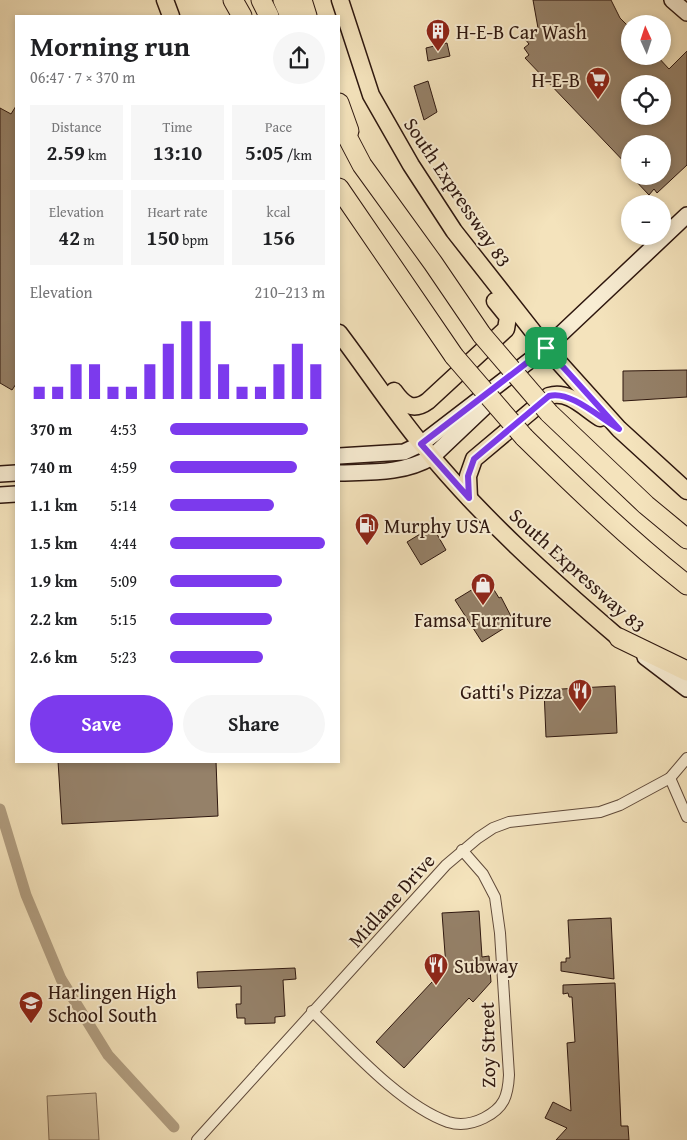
<!DOCTYPE html>
<meta charset="utf-8">
<style>
:root{--surface:#fff;--page:#f6f6f6;--text:#202124;--muted:#757577;--accent:#7c3aed}
body{margin:0;font-family:"Gentium Book Plus",serif;background:var(--page);color:var(--text);height:100vh;display:flex;flex-direction:column;font-size:19px;white-space:nowrap}
*{box-sizing:border-box;margin:0}
p{font-size:16px;color:var(--muted)}
.icon{flex:none;width:28px;height:28px;fill:none;stroke:currentColor;stroke-width:2;stroke-linecap:round;stroke-linejoin:round}
.map{position:relative;flex:1;overflow:hidden}
.drawer{position:absolute;left:15px;top:15px;width:325px;height:748px;display:flex;flex-direction:column;background:var(--surface);border-radius:0px;box-shadow:0 2px 8px #0003}
.drawer>*{flex:none}
.needle{width:32px;rotate:357deg}
.tools{position:absolute;left:621px;top:15px;display:grid;gap:10px}
.tools a{display:grid;place-items:center;width:50px;height:50px;border-radius:50%;background:var(--surface);box-shadow:0 2px 8px #0003;font-size:25px}
.pin{position:absolute;display:grid;place-items:center;width:42px;height:42px;color:#fff;margin:-21px;border-radius:10px;box-shadow:0 2px 8px #0006}
.round{display:grid;place-items:center;flex:none;width:52px;height:52px;border-radius:26px;background:var(--page)}
.head{display:flex;align-items:center;justify-content:space-between;height:85px;padding:0 15px}
h1{font-size:28px;font-weight:700;line-height:38px}
.metrics{display:grid;grid-template-columns:repeat(3,1fr);gap:8px;height:85px;padding:5px 15px}
.metrics div{display:grid;align-content:center;border-radius:0px;background:var(--page);text-align:center}
.metrics b{font-size:21px;font-weight:700}
.metrics small{font-size:14px;font-weight:400}
.metrics p{font-size:14px}
.chart{height:140px;padding:10px 15px}
.chart p{display:flex;justify-content:space-between}
.chart svg{width:100%;height:90px;margin-top:5px;stroke:var(--accent);stroke-width:6}
.primary-button{display:flex;gap:10px;margin-top:auto;padding:10px 15px}
.primary-button a{flex:1;height:58px;border-radius:30px;background:var(--accent);color:#fff;font-size:20px;font-weight:700;line-height:58px;text-align:center}
.primary-button a+a{background:var(--page);color:var(--text)}
ul{padding:0 15px;list-style:none;font-size:16px}
li{display:grid;grid-template-columns:80px 60px 1fr;align-items:center;height:38px}
li i{height:12px;border-radius:6px;background:var(--accent)}
.map>svg:first-child{display:block}
.green{fill:#d2c09f;stroke:#806c57}
.lines{fill:none;stroke-linecap:round;stroke-linejoin:round}
.canal{stroke:#b19e81;stroke-width:11}
.building{fill:#958169;stroke:#2e170f;fill-rule:evenodd}
.street-casing{stroke:#604a3a;stroke-width:12}
.secondary-casing{stroke:#2e170f;stroke-width:18}
.primary-casing{stroke:#2e170f;stroke-width:19}
.highway-casing{stroke:#2e170f;stroke-width:21}
.street{stroke:#f8edd3;stroke-width:10}
.secondary{stroke:#f8edd3;stroke-width:15}
.primary{stroke:#f4e3bc;stroke-width:16}
.highway{stroke:#f4e3bc;stroke-width:19}
.highway-bridge-casing{stroke:#2e170f;stroke-width:21;stroke-linecap:butt}
.highway-bridge{stroke:#f4e3bc;stroke-width:19}
.route-casing{stroke:#fff;stroke-width:10}
.route{stroke:#7c3aed;stroke-width:6}
.labels{text-anchor:middle;dominant-baseline:central;stroke-width:4;stroke-linejoin:round;paint-order:stroke}
.poi-label{font-size:20px;fill:#2e170f;stroke:#f8edd3;text-anchor:start}
.street-label{font-size:20px;fill:#2e170f;stroke:#f8edd3}
</style>
<div class="map">
<svg width="687" height="1140" viewBox="0 0 687 1140">
<rect width="100%" height="100%" fill="#f4e3bc"/>
<filter id="stains"><feTurbulence type="fractalNoise" baseFrequency=".004" numOctaves="4"/><feColorMatrix values="0 0 0 0 .2 0 0 0 0 .09 0 0 0 0 .02 0 0 0 .5 -.17"/></filter>
<radialGradient id="worn" r=".72"><stop offset=".6" stop-color="#630" stop-opacity="0"/><stop offset="1" stop-color="#630" stop-opacity=".3"/></radialGradient>
<path class="green" d="M 96,1093 L 99,1140 L 49,1140 L 47,1096 Z"/>
<g class="lines">
<path class="canal" d="M 0,809 L 26,895 L 61,979 L 108,1055 L 174,1127"/>
</g>
<g class="building">
<path d="M 533,0 L 611,0 L 620,18 L 630,28 L 630,56 L 657,56 L 669,69 L 687,51 L 687,165 L 657,193 L 654,189 L 649,195 L 631,176 L 662,176 L 662,144 L 630,144 L 630,168 L 525,58 L 529,55 L 524,48 L 529,44 L 525,39 L 538,28 ZM 630,84 L 662,84 L 662,116 L 630,116 Z"/>
<path d="M 447,43 L 450,56 L 428,61 L 426,48 Z"/>
<path d="M 428,81 L 437,112 L 424,120 L 414,86 Z"/>
<path d="M 16,106 L 16,384 L 12,390 L 0,383 L 0,108 L 11,114 Z"/>
<path d="M 687,370 L 687,397 L 623,401 L 623,371 Z"/>
<path d="M 430,528 L 434,529 L 446,550 L 421,565 L 407,542 Z"/>
<path d="M 488,580 L 499,598 L 501,597 L 514,622 L 482,642 L 455,600 Z"/>
<path d="M 615,686 L 617,733 L 546,737 L 544,690 Z"/>
<path d="M 58,761 L 216,761 L 218,816 L 62,824 Z"/>
<path d="M 479,911 L 482,957 L 489,956 L 491,982 L 473,1002 L 469,998 L 404,1068 L 376,1042 L 446,967 L 442,913 Z"/>
<path d="M 611,918 L 614,979 L 561,971 L 561,962 L 566,962 L 566,958 L 570,958 L 568,920 Z"/>
<path d="M 295,968 L 296,979 L 283,980 L 285,1016 L 275,1017 L 275,1023 L 245,1024 L 245,1018 L 237,1018 L 236,1004 L 241,1004 L 241,986 L 198,988 L 197,972 Z"/>
<path d="M 615,983 L 621,1126 L 628,1126 L 629,1140 L 556,1140 L 567,1128 L 545,1118 L 553,1102 L 571,1111 L 567,1043 L 575,1042 L 572,997 L 569,997 L 568,993 L 563,994 L 563,985 Z"/>
</g>
<g class="lines">
<defs>
<g id="street">
<path d="M 670,778 L 687,817"/>
<path d="M 312,1011 C 348,1046 400,1105 448,1122 C 461,1126 472,1124 484,1118 C 504,1108 508,1096 509,1075 L 500,933 L 495,897 L 483,874 L 462,850"/>
<path d="M 197,1140 L 446,865 L 478,838 L 493,828 L 509,822 L 600,812 L 620,805 L 670,778 L 687,758"/>
</g>
<g id="secondary">
<path d="M 672,0 L 687,13"/>
<path d="M 339,456 L 404,452 L 421,444 L 546,348 L 687,215"/>
<path d="M 339,473 C 370,472 404,474 432,457 L 491,401"/>
<path d="M 0,474 L 16,473"/>
<path d="M 0,495 L 16,494"/>
<path d="M 645,657 L 687,689"/>
</g>
<g id="primary">
<path d="M 165,0 L 171,16"/>
<path d="M 340,0 L 371,95 L 411,165 L 454,231 L 546,348 L 619,429 L 687,491"/>
<path d="M 339,333 C 367,370 393,410 423,446 C 481,517 549,578 619,638"/>
<path d="M 394,391 C 404,405 413,412 428,401 L 506,329 L 508,317 L 495,301"/>
<path d="M 469,498 L 468,476 L 474,459 L 549,396 C 569,390 584,408 600,418"/>
</g>
<g id="highway">
<path d="M 233,0 L 242,16"/>
<path d="M 261,0 L 269,16"/>
<path d="M 283,0 L 290,16"/>
<path d="M 302,0 L 307,16"/>
<path d="M 339,103 L 349,131"/>
<path d="M 339,121 L 362,165 L 433,263 L 482,335"/>
<path d="M 339,188 L 454,356"/>
<path d="M 549,413 L 646,505 L 687,539"/>
<path d="M 524,437 C 577,489 629,539 687,585"/>
<path d="M 619,638 L 687,671"/>
</g>
</defs>
<use href="#street" class="street-casing"/>
<use href="#secondary" class="secondary-casing"/>
<use href="#primary" class="primary-casing"/>
<use href="#highway" class="highway-casing"/>
<use href="#street" class="street"/>
<use href="#secondary" class="secondary"/>
<use href="#primary" class="primary"/>
<use href="#highway" class="highway"/>
<defs>
<g id="highway-bridge">
<path d="M 482,335 L 549,413"/>
<path d="M 454,356 L 524,437"/>
</g>
</defs>
<use href="#highway-bridge" class="highway-bridge-casing"/>
<use href="#highway-bridge" class="highway-bridge"/>
</g>
<g class="lines">
<defs>
<path id="route" d="M 546,348 L 619,429 C 600,418 570,390 549,396 L 474,459 L 468,476 L 469,498 L 421,444 Z"/>
</defs>
<use href="#route" class="route-casing"/>
<use href="#route" class="route"/>
</g>
<defs>
<symbol id="building-pin" viewBox="-11 -11 22 30"><path d="M0 17L-7.5 6A9.5 9.5 0 1 1 7.5 6Z" fill="#8f2418" stroke="#f8edd3"/><path d="M-4-6H4V6H1V3H-1V6H-4ZM-2.5-4.3h1.7v1.8h-1.7ZM.8-4.3h1.7v1.8H.8ZM-2.5-1h1.7V.8h-1.7ZM.8-1h1.7V.8H.8Z" fill="#fff"/></symbol>
<symbol id="supermarket-pin" viewBox="-11 -11 22 30"><path d="M0 17L-7.5 6A9.5 9.5 0 1 1 7.5 6Z" fill="#8f2418" stroke="#f8edd3"/><path d="M-6-5.5h2.5l.6 2H6L4.5 2H-2.5L-4.4-4H-6ZM-1.5 3.2a1.3 1.3 0 1 0 .1 0ZM3 3.2a1.3 1.3 0 1 0 .1 0Z" fill="#fff"/></symbol>
<symbol id="fuel-pin" viewBox="-11 -11 22 30"><path d="M0 17L-7.5 6A9.5 9.5 0 1 1 7.5 6Z" fill="#8f2418" stroke="#f8edd3"/><path d="M-5.5-6h7V0h2V4h1.3V-2.5L3-4.5l.8-.8L6-3V5H2.5V1h-1V6h-7ZM-4.2-4.7v3.2H.2V-4.7Z" fill="#fff"/></symbol>
<symbol id="shop-pin" viewBox="-11 -11 22 30"><path d="M0 17L-7.5 6A9.5 9.5 0 1 1 7.5 6Z" fill="#8f2418" stroke="#f8edd3"/><path d="M-5-2.5h2.3a2.7 3.5 0 0 1 5.4 0H5L5.5 6h-11ZM-1.5-2.5h3a1.5 2.3 0 0 0-3 0Z" fill="#fff"/></symbol>
<symbol id="restaurant-pin" viewBox="-11 -11 22 30"><path d="M0 17L-7.5 6A9.5 9.5 0 1 1 7.5 6Z" fill="#8f2418" stroke="#f8edd3"/><path d="M-5-6h1v4h1v-4h1v4h1v-4h1v5L-1.5 .5V6h-2V.5L-5-1ZM5-6V6H3V1.5H1.5Q1.5-4 5-6Z" fill="#fff"/></symbol>
<symbol id="school-pin" viewBox="-11 -11 22 30"><path d="M0 17L-7.5 6A9.5 9.5 0 1 1 7.5 6Z" fill="#8f2418" stroke="#f8edd3"/><path d="M0-5L7-2L0 1L-7-2ZM-4 1L0 2.5L4 1V4Q0 6-4 4Z" fill="#fff"/></symbol>
</defs>
<g fill-rule="evenodd">
<use href="#building-pin" x="424" y="17" width="28" height="38"/>
<use href="#supermarket-pin" x="584" y="65" width="28" height="38"/>
<use href="#fuel-pin" x="353" y="511" width="28" height="38"/>
<use href="#shop-pin" x="469" y="571" width="28" height="38"/>
<use href="#restaurant-pin" x="566" y="677" width="28" height="38"/>
<use href="#restaurant-pin" x="422" y="951" width="28" height="38"/>
<use href="#school-pin" x="17" y="989" width="28" height="38"/>
</g>
<g class="labels">
<g class="poi-label">
<text x="456" y="31">H-E-B Car Wash</text>
<text x="580" y="79" text-anchor="end">H-E-B</text>
<text x="384" y="525">Murphy USA</text>
<text x="483" y="619" text-anchor="middle">Famsa Furniture</text>
<text x="562" y="691" text-anchor="end">Gatti's Pizza</text>
<text x="454" y="965">Subway</text>
<text x="48" y="991">Harlingen High<tspan x="48" dy="23">School South</tspan></text>
</g>
<g class="street-label">
<text transform="translate(458 192) rotate(56)">South Expressway 83</text>
<text transform="translate(578 570) rotate(42)">South Expressway 83</text>
<text transform="translate(391 900) rotate(-48)">Midlane Drive</text>
<text transform="translate(487 1045) rotate(-91)">Zoy Street</text>
</g>
</g>
<rect width="100%" height="100%" filter="url(#stains)"/>
<rect width="100%" height="100%" fill="url(#worn)"/>
</svg>
<div class="tools">
<a><svg class="needle" viewBox="-14 -14 28 28"><path d="M0-13l5 13h-10z" fill="#e53935"/><path d="M0 13l5-13h-10z" fill="#757577"/></svg></a>
<a><svg class="icon" aria-label="locate" viewBox="0 0 24 24"><circle cx="12" cy="12" r="6"/><path d="M12 2v4M12 18v4M2 12h4M18 12h4"/></svg></a>
<a>+</a>
<a>−</a>
</div>
<div class="pin" style="left:546px;top:348px;background:#1e9e55"><svg class="icon" aria-label="arrive" viewBox="0 0 24 24"><path d="M6 21V4h12l-3 4 3 4H6"/></svg></div>
<section class="drawer">
<div class="head"><div><h1>Morning run</h1><p>06:47 · 7 × 370 m</p></div><a class="round"><svg class="icon" aria-label="share" viewBox="0 0 24 24"><path d="M12 15V3M7 8l5-5 5 5M5 13v7h14v-7"/></svg></a></div>
<div class="metrics">
<div><p>Distance</p><b>2.59<small> km</small></b></div>
<div><p>Time</p><b>13:10</b></div>
<div><p>Pace</p><b>5:05<small> /km</small></b></div>
</div>
<div class="metrics">
<div><p>Elevation</p><b>42<small> m</small></b></div>
<div><p>Heart rate</p><b>150<small> bpm</small></b></div>
<div><p>kcal</p><b>156</b></div>
</div>
<div class="chart"><p><span>Elevation</span>210–213 m</p>
<svg viewBox="0 0 160 44" preserveAspectRatio="none"><path d="M5 44V38M15 44V38M25 44V27M35 44V27M45 44V38M55 44V38M65 44V27M75 44V17M85 44V6M95 44V6M105 44V27M115 44V38M125 44V38M135 44V27M145 44V17M155 44V27"/></svg>
</div>
<ul>
<li><b>370 m</b>4:53<i style="width:89%"></i></li>
<li><b>740 m</b>4:59<i style="width:82%"></i></li>
<li><b>1.1 km</b>5:14<i style="width:67%"></i></li>
<li><b>1.5 km</b>4:44<i style="width:100%"></i></li>
<li><b>1.9 km</b>5:09<i style="width:72%"></i></li>
<li><b>2.2 km</b>5:15<i style="width:66%"></i></li>
<li><b>2.6 km</b>5:23<i style="width:60%"></i></li>
</ul>
<div class="primary-button"><a>Save</a><a>Share</a></div>
</section>
</div>
